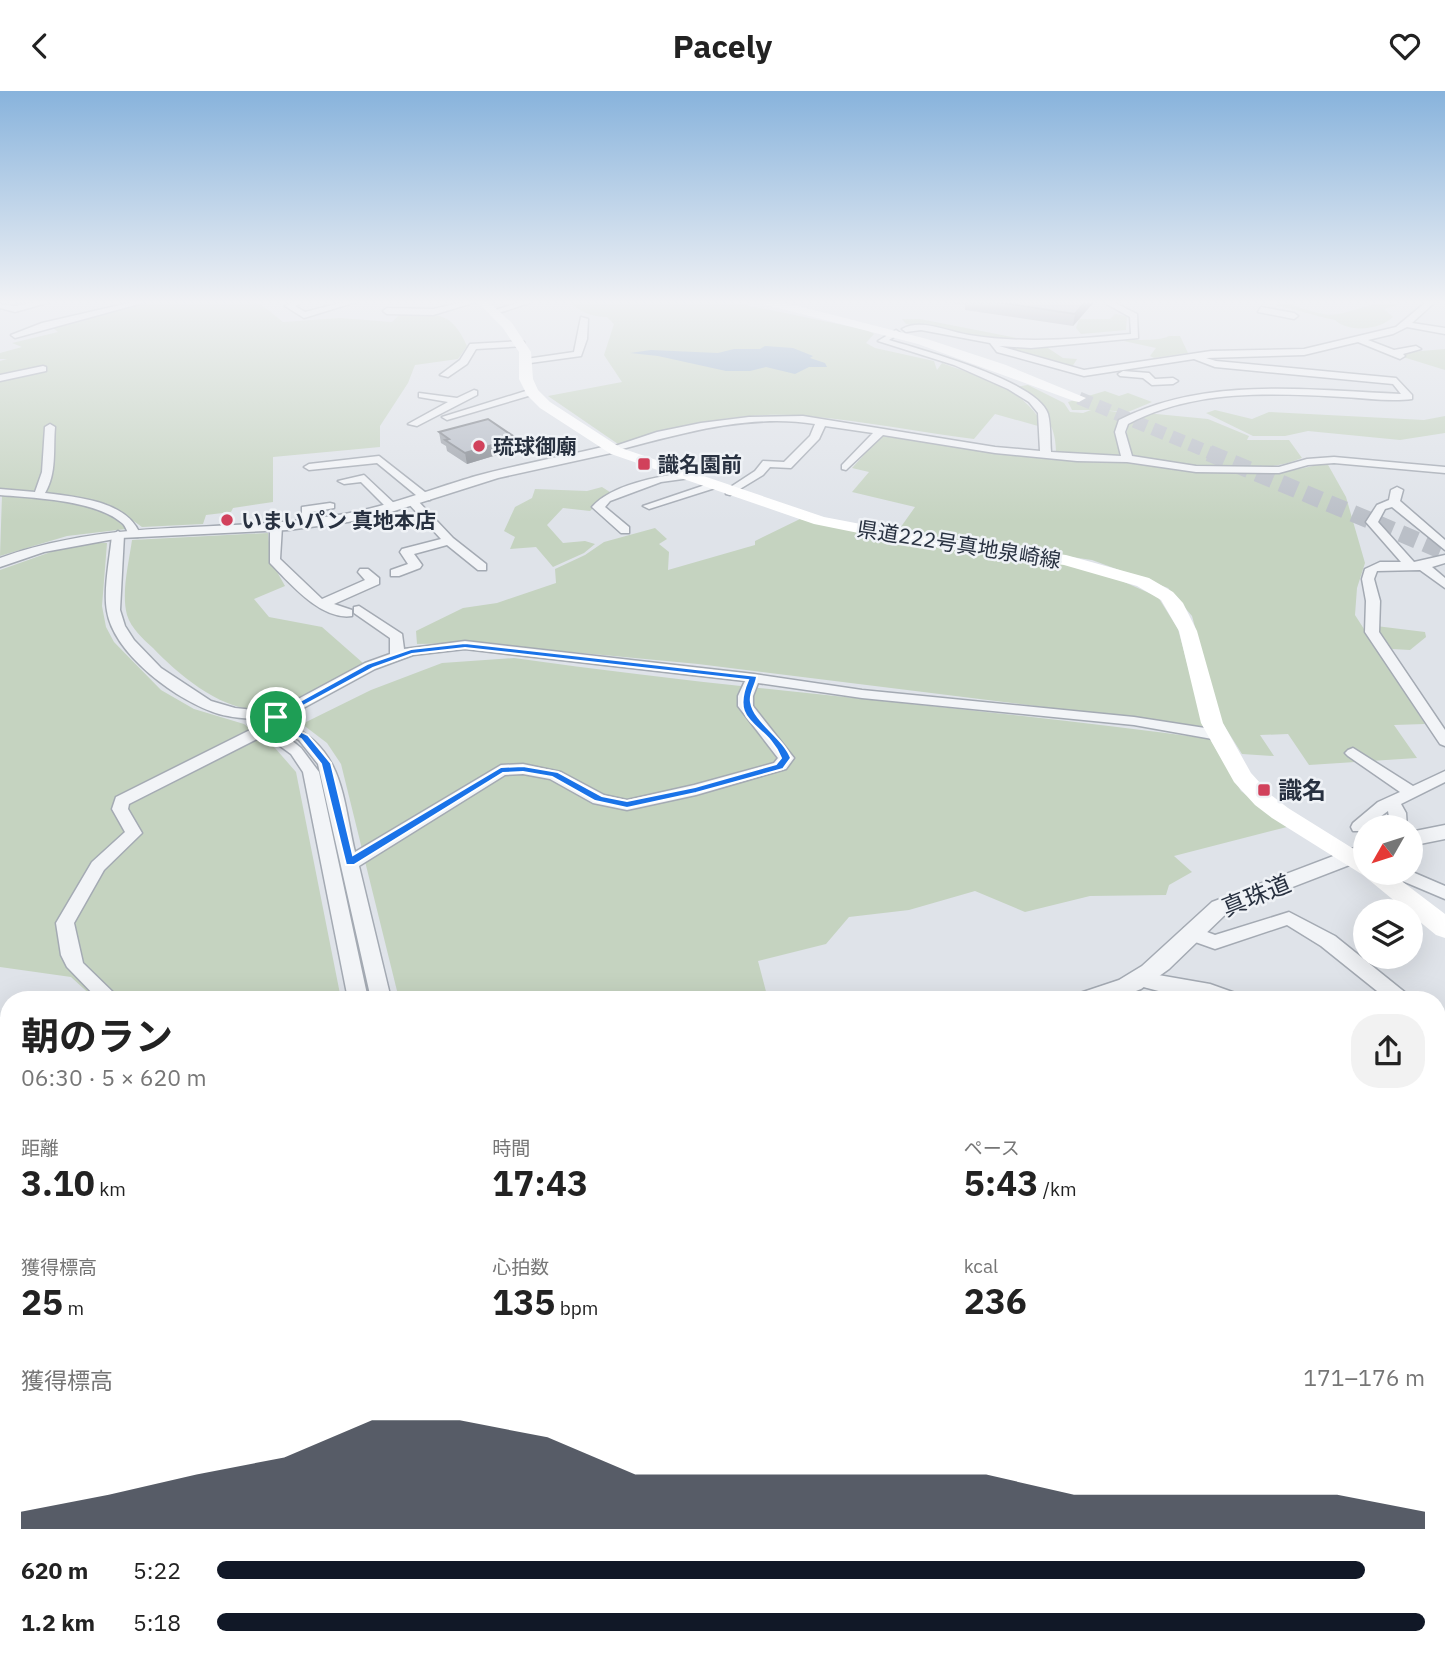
<!DOCTYPE html>
<html lang="ja">
<meta charset="utf-8">
<style>
:root{--surface:#fff;--page:#f2f2f2;--text:#222;--muted:#767676;--accent:#111827}
body{margin:0;font-family:"IBM Plex Sans","Noto Sans JP",sans-serif;background:var(--page);color:var(--text);height:100vh;display:flex;flex-direction:column;font-size:26px;white-space:nowrap}
*{box-sizing:border-box;margin:0}
p{font-size:23px;color:var(--muted)}
.icon{flex:none;width:38px;height:38px;fill:none;stroke:currentColor;stroke-width:2;stroke-linecap:round;stroke-linejoin:round}
.map{position:relative;flex:1;overflow:hidden}
.panel{position:absolute;left:0px;top:900px;width:1446px;height:674px;display:flex;flex-direction:column;background:var(--surface);border-radius:28px 28px 0 0;box-shadow:0 7px 28px #0002}
.panel>*{flex:none}
.needle{width:46px;rotate:231deg}
.controls{position:absolute;left:1353px;top:724px;display:grid;gap:14px}
.controls a{display:grid;place-items:center;width:70px;height:70px;border-radius:50%;background:var(--surface);box-shadow:0 7px 28px #0002;font-size:35px}
.pin{position:absolute;display:grid;place-items:center;width:60px;height:60px;color:#fff;margin:-30px;border:4px solid #fff;border-radius:50%;box-shadow:0 2px 7px #0007}
.round{display:grid;place-items:center;flex:none;width:74px;height:74px;border-radius:28px;background:var(--page)}
.head{display:flex;align-items:center;justify-content:space-between;height:119px;padding:0 21px}
h1{font-size:38px;font-weight:700;line-height:52px}
.stats{display:grid;grid-template-columns:repeat(3,1fr);gap:10px;height:119px;padding:7px 21px}
.stats div{display:grid;align-content:center}
.stats b{font-size:35px;font-weight:700}
.stats small{font-size:19px;font-weight:400}
.stats p{font-size:19px}
.chart{height:196px;padding:14px 21px}
.chart p{display:flex;justify-content:space-between}
.chart svg{width:100%;height:126px;margin-top:7px;fill:var(--accent);opacity:.7}
ul{padding:0 21px;list-style:none;font-size:23px}
li{display:grid;grid-template-columns:112px 84px 1fr;align-items:center;height:52px}
li i{height:18px;border-radius:9px;background:var(--accent)}
header{display:flex;justify-content:space-between;align-items:center;height:91px;padding:0 21px;background:var(--surface);font-size:32px;font-weight:700}
.map>svg:first-child{display:block}
.built{fill:#cdd2db}
.green{fill:#c5d3c0}
.water{fill:#99b2ca}
.lines{fill:none;stroke-linecap:round;stroke-linejoin:round}
.stream{stroke:#99b2ca;stroke-width:2.5}
.secondary-tunnel-far1{stroke:#babfc7;stroke-width:13;stroke-dasharray:13 7;stroke-linecap:butt}
.secondary-tunnel{stroke:#babfc7;stroke-width:17;stroke-dasharray:17 9;stroke-linecap:butt}
.minor-casing{stroke:#a4aab3;stroke-width:3}
.tertiary-casing{stroke:#a4aab3;stroke-width:3}
.minor{fill:#f2f4f7;fill-rule:evenodd}
.tertiary{fill:#f2f4f7;fill-rule:evenodd}
.secondary{fill:#fff;fill-rule:evenodd}
.wall{fill:#9da2aa}
.shaded-wall{fill:#7f848b}
.building{fill:#b6bcc6;stroke:#7f848b;stroke-width:2}
.route{fill:#1a73e8;stroke:#fff;stroke-width:2;fill-rule:evenodd}
.poi-dot{fill:#d1415b;stroke:#eff2f6;stroke-width:2.5}
.labels{text-anchor:middle;dominant-baseline:central;stroke-width:5;stroke-linejoin:round;paint-order:stroke}
.far-poi-label{font-size:21px;font-weight:bold;fill:#283140;stroke:#eff2f6;text-anchor:start}
.far-street-label{font-size:21px;fill:#283140;stroke:#eff2f6}
.poi-label{font-size:24px;font-weight:bold;fill:#283140;stroke:#eff2f6;text-anchor:start}
.street-label{font-size:24px;fill:#283140;stroke:#eff2f6}
</style>
<header><svg class="icon" aria-label="back" viewBox="0 0 24 24"><path d="M15 5l-7 7 7 7"/></svg>Pacely<svg class="icon" aria-label="heart" viewBox="0 0 24 24"><path d="M12 20l-8-8c-3-5 5-10 8-4 3-6 11-1 8 4z"/></svg></header>
<div class="map">
<svg width="1445" height="1572" viewBox="0 0 1445 1572">
<rect width="100%" height="100%" fill="#dfe3e9"/>
<path class="built" d="M 9,1228 L 9,1564 L 230,1565 L 226,1572 L 0,1572 L 0,1230 Z"/>
<g class="green">
<path d="M 147,211 L 258,211 L 283,231 L 340,227 L 392,231 L 401,222 C 436,223 451,219 467,255 L 458,268 L 415,274 L 408,292 L 380,335 L 380,356 L 273,366 L 273,411 L 233,417 L 231,421 L 206,424 L 203,433 L 142,436 L 118,419 L 95,412 L 0,399 L 0,270 L 7,268 L 0,268 L 0,262 L 22,256 L 12,252 L 58,241 L 49,234 Z"/>
<path d="M 569,211 L 732,211 L 867,239 L 874,243 L 866,252 L 875,257 L 934,270 L 937,279 L 942,272 C 979,286 1016,294 1039,327 L 1038,335 L 995,323 L 974,348 C 919,341 864,330 808,325 C 744,319 679,335 618,353 L 548,305 L 622,291 L 604,264 L 614,233 L 607,226 C 591,226 581,221 569,211 Z"/>
<path d="M 1275,211 C 1292,212 1307,220 1323,223 C 1345,228 1376,205 1398,214 L 1384,218 L 1393,226 C 1380,239 1349,242 1335,229 C 1313,225 1298,218 1277,215 Z"/>
<path d="M 1115,223 L 1127,225 L 1126,239 L 1081,243 L 1076,237 L 1079,228 L 1110,228 Z"/>
<path d="M 902,228 L 920,228 L 1017,247 L 1013,250 L 967,244 L 924,233 L 906,233 Z"/>
<path d="M 1169,245 L 1180,245 L 1188,262 L 1154,267 L 1150,265 L 1156,257 L 1119,249 C 1134,248 1157,251 1169,245 Z"/>
<path d="M 1009,254 L 1045,255 L 1063,267 L 1077,268 L 1072,276 L 1068,276 L 1007,258 Z"/>
<path d="M 1445,258 L 1445,279 L 1403,266 L 1409,261 Z"/>
<path d="M 1028,294 L 1064,312 L 1070,321 L 1083,322 L 1091,319 L 1072,319 L 1068,311 L 1105,300 L 1119,305 L 1128,302 L 1152,311 L 1128,321 L 1101,319 L 1127,322 C 1113,340 1114,343 1121,365 L 1056,361 C 1056,327 1038,317 1015,296 Z"/>
<path d="M 1215,319 L 1252,328 L 1269,321 L 1424,329 L 1445,325 L 1445,342 L 1400,349 L 1308,340 L 1285,345 L 1253,345 L 1206,322 Z"/>
<path d="M 1146,322 L 1208,328 L 1249,345 L 1247,349 L 1289,349 L 1302,367 C 1255,387 1180,375 1130,366 L 1126,346 L 1128,335 Z"/>
<path d="M 881,345 L 1044,366 L 1270,382 L 1285,381 L 1327,372 L 1346,406 L 1365,472 L 1357,497 L 1355,524 L 1425,633 L 1394,634 L 1417,667 L 1309,674 L 1288,643 L 1260,644 L 1274,665 L 1242,663 L 1220,628 L 1192,525 L 1168,497 L 1092,469 L 898,440 L 915,416 L 852,401 L 869,381 L 852,377 Z"/>
<path d="M 602,396 L 613,403 L 601,409 L 590,420 L 563,417 L 547,434 L 563,452 L 585,450 L 595,453 L 584,462 L 553,476 L 536,456 L 510,458 L 515,446 L 504,440 L 515,416 L 532,407 L 535,398 L 587,400 Z"/>
<path d="M 2,404 C 40,409 98,406 126,438 L 67,445 L 0,465 Z"/>
<path d="M 800,428 L 888,448 L 1058,470 L 1113,486 L 1158,506 L 1178,538 L 1204,636 L 698,573 L 475,552 L 417,553 L 416,540 L 463,517 L 497,512 L 556,492 L 555,478 L 585,464 L 604,451 L 655,437 L 667,448 L 659,453 L 669,461 L 668,479 L 755,454 L 755,450 Z"/>
<path d="M 268,442 L 271,470 L 285,495 L 254,508 L 269,526 L 322,536 L 363,572 C 335,588 294,618 262,619 C 221,620 179,584 153,557 C 143,548 131,537 127,524 C 121,502 129,471 132,449 Z"/>
<path d="M 93,452 L 107,452 L 102,515 L 106,536 L 114,551 L 161,599 L 194,618 L 244,633 L 275,657 L 296,681 L 341,908 L 95,908 L 71,886 L 0,876 L 0,479 L 62,457 Z"/>
<path d="M 1376,535 L 1425,541 L 1426,546 L 1410,559 L 1392,558 L 1376,540 Z"/>
<path d="M 514,567 C 745,600 978,616 1210,648 L 1241,700 L 1287,736 L 1174,765 L 1192,781 L 1169,794 L 1166,804 L 1090,805 L 1025,821 L 975,800 L 909,819 L 849,826 L 826,853 L 758,870 L 768,908 L 399,908 L 341,673 L 327,652 L 302,633 L 371,599 L 442,572 Z"/>
<path d="M 9,1385 L 9,1564 L 174,1564 L 174,1572 L 0,1572 L 0,1388 Z"/>
<path d="M 1247,1564 L 1262,1572 L 1035,1572 L 1033,1565 Z"/>
</g>
<path class="water" d="M 765,255 L 793,257 L 813,265 L 810,267 L 825,272 L 827,276 L 809,276 L 795,283 L 766,276 L 750,280 L 726,280 L 658,265 L 630,262 L 651,259 L 718,262 L 734,258 L 760,258 Z"/>
<g class="lines">
<path class="stream" d="M 0,218 L 23,211"/>
<path class="secondary-tunnel-far1" d="M 1079,307 L 1213,363"/>
<path class="secondary-tunnel" d="M 1209,362 L 1445,461"/>
<defs>
<g id="minor">
<path d="M 37,211 L 50,211 L 15,221 L 0,217 L 0,213 L 15,215 Z"/>
<path d="M 133,211 L 146,211 L 15,247 L 11,244 L 42,232 Z"/>
<path d="M 293,211 L 303,211 L 295,215 L 305,221 L 344,211 L 356,211 L 304,227 L 285,215 Z"/>
<path d="M 464,211 L 476,211 L 433,224 L 387,223 L 383,220 L 387,217 L 433,218 Z"/>
<path d="M 520,211 L 532,211 L 493,224 L 489,221 Z"/>
<path d="M 1103,211 L 1113,211 L 1137,223 L 1138,247 L 1031,257 L 999,255 L 1084,279 L 1211,260 L 1304,258 L 1396,236 L 1426,211 L 1435,211 L 1412,232 L 1445,237 L 1445,243 L 1407,236 L 1393,243 L 1368,249 L 1394,259 L 1416,255 L 1421,258 L 1403,263 L 1405,265 L 1400,268 L 1358,251 L 1304,264 L 1206,267 L 1216,270 L 1396,287 L 1412,304 L 1412,308 C 1390,311 1365,307 1343,306 C 1270,302 1194,298 1128,333 L 1125,341 L 1132,365 L 1196,375 L 1279,376 L 1307,368 L 1334,366 L 1445,376 L 1445,382 L 1334,372 L 1308,374 L 1279,382 L 1196,381 L 1127,371 L 1077,370 L 995,362 L 883,344 L 846,379 L 842,378 L 842,374 L 873,342 L 825,335 L 819,348 L 791,377 L 770,376 L 763,384 L 730,404 L 726,403 L 726,399 L 755,380 L 763,370 L 784,371 L 810,345 L 815,333 C 747,322 677,344 611,361 L 606,358 L 657,341 L 701,332 L 749,326 L 803,325 L 995,356 L 1040,360 L 1038,322 L 1029,311 L 1008,298 L 954,274 L 878,250 L 896,239 L 900,242 L 889,249 C 922,259 1038,290 1048,323 C 1051,335 1050,349 1051,361 L 1121,365 L 1115,341 L 1119,329 C 1206,285 1307,299 1401,303 L 1393,293 L 1215,276 L 1194,268 L 1084,285 L 997,261 L 990,252 L 921,239 L 906,241 L 902,238 C 921,227 949,241 969,244 C 1025,253 1075,248 1131,243 L 1130,226 Z"/>
<path d="M 1261,216 L 1294,222 L 1298,225 L 1294,228 L 1258,221 Z"/>
<path d="M 581,226 L 588,228 L 587,248 L 581,265 L 523,273 L 523,269 L 526,268 L 574,261 Z"/>
<path d="M 521,250 L 524,251 L 524,255 L 476,258 L 467,273 L 448,286 L 440,284 L 460,269 L 470,253 Z"/>
<path d="M 43,275 L 46,276 L 46,280 L 0,290 L 0,284 Z"/>
<path d="M 1123,280 L 1149,282 L 1155,288 L 1173,287 L 1178,290 L 1173,293 L 1152,294 L 1143,287 L 1120,285 L 1118,283 Z"/>
<path d="M 532,298 L 537,301 L 535,303 L 447,329 L 442,326 Z"/>
<path d="M 474,299 L 477,300 L 477,304 L 417,335 L 408,333 L 448,311 L 419,306 L 419,302 L 457,307 Z"/>
<path d="M 50,333 L 55,336 C 53,358 57,382 45,402 C 77,406 127,410 140,443 L 138,446 L 130,446 C 127,441 126,435 122,432 C 96,409 33,407 0,404 L 0,398 L 35,401 L 42,381 L 45,336 Z"/>
<path d="M 379,365 L 430,405 L 430,409 L 422,409 L 377,372 L 309,379 L 304,376 L 309,373 Z"/>
<path d="M 686,382 L 692,385 L 690,387 L 661,391 L 610,410 L 605,416 L 629,436 L 629,442 L 621,442 L 592,416 C 611,394 658,385 686,382 Z"/>
<path d="M 364,384 L 397,415 L 397,419 L 389,419 L 361,391 L 344,393 L 338,390 Z"/>
<path d="M 711,392 L 715,393 L 715,397 L 649,418 L 643,415 Z"/>
<path d="M 1397,396 L 1403,399 L 1400,410 L 1445,449 L 1445,459 L 1392,416 L 1385,418 L 1378,431 L 1414,471 L 1445,464 L 1445,472 L 1432,476 L 1445,487 L 1445,497 L 1420,479 L 1377,480 L 1374,488 L 1380,510 L 1379,541 L 1445,639 L 1445,655 L 1440,653 L 1365,541 L 1366,510 L 1362,488 L 1365,478 L 1380,471 L 1401,471 L 1366,431 L 1377,414 L 1389,409 L 1391,399 Z"/>
<path d="M 413,408 L 417,409 L 453,447 L 486,473 L 486,479 L 478,479 L 447,454 L 414,463 L 422,474 L 420,477 L 399,485 L 391,485 L 391,479 L 408,473 L 400,461 L 402,458 L 441,448 L 407,411 Z"/>
<path d="M 330,412 L 334,413 L 334,417 L 312,421 L 310,435 L 302,435 L 302,416 Z"/>
<path d="M 276,431 L 282,435 L 280,468 L 322,508 L 365,489 L 358,481 L 360,478 L 368,478 L 379,487 L 379,493 L 334,513 L 352,519 L 352,525 C 321,530 289,491 270,472 L 270,435 Z"/>
<path d="M 118,440 L 124,444 L 120,519 L 125,535 L 134,549 L 161,577 L 211,610 L 235,617 L 274,621 L 365,572 L 390,563 L 390,547 L 354,522 L 354,516 L 359,515 L 402,543 L 404,558 L 465,550 L 754,583 L 862,599 L 1134,626 L 1218,639 L 1226,644 L 1218,649 L 1134,634 L 862,607 L 758,592 L 753,605 L 753,615 L 794,667 L 786,678 L 696,704 L 627,719 L 593,712 L 550,688 L 523,683 L 505,684 L 359,775 L 391,908 L 371,908 L 318,673 L 299,649 L 280,640 L 301,657 L 319,681 L 368,908 L 348,908 L 303,681 L 291,663 L 265,644 L 129,713 L 128,718 L 142,742 L 104,779 L 74,832 L 83,872 L 120,908 L 98,908 L 67,876 L 61,864 L 56,832 L 92,771 L 125,741 L 112,718 L 116,706 L 252,638 L 269,634 L 272,631 C 255,627 236,628 219,623 C 179,611 114,564 107,520 C 103,499 110,466 112,444 ZM 465,558 L 745,590 L 738,605 L 738,615 L 778,667 L 774,672 L 694,694 L 627,709 L 604,704 L 561,681 L 523,673 L 501,674 L 355,761 C 342,705 344,659 287,632 L 285,627 L 375,578 L 413,564 Z"/>
<path d="M 1353,657 L 1413,695 L 1445,680 L 1445,691 L 1401,713 L 1406,722 L 1407,737 L 1391,737 L 1388,720 L 1365,737 L 1365,740 L 1353,740 L 1351,736 L 1353,732 L 1378,711 L 1400,701 L 1348,665 L 1345,662 L 1348,659 Z"/>
<path d="M 1410,780 L 1445,795 L 1445,808 L 1393,786 L 1390,782 L 1410,782 Z"/>
<path d="M 1289,821 L 1335,845 L 1407,903 L 1410,908 L 1387,908 L 1321,855 L 1287,834 L 1215,858 L 1184,847 L 1182,842 L 1184,837 L 1191,835 L 1215,844 Z"/>
<path d="M 1141,881 L 1210,893 L 1238,903 L 1241,908 C 1206,910 1168,904 1134,893 L 1131,888 L 1134,883 Z"/>
<rect x="1437" y="996" width="8" height="18"/>
<path d="M 0,1018 L 9,1021 L 9,1040 L 0,1037 Z"/>
<path d="M 1437,1165 L 1445,1168 L 1445,1191 L 1437,1188 Z"/>
<path d="M 1437,1340 L 1445,1343 L 1445,1372 L 1437,1369 Z"/>
<path d="M 499,1564 L 532,1564 L 535,1572 L 502,1572 Z"/>
<path d="M 558,1564 L 595,1564 L 592,1572 L 555,1572 Z"/>
<path d="M 642,1564 L 673,1564 L 676,1572 L 645,1572 Z"/>
<path d="M 818,1564 L 848,1564 L 847,1572 L 817,1572 Z"/>
</g>
<g id="tertiary">
<path d="M 611,354 L 617,358 L 616,361 L 498,387 L 391,421 L 348,431 L 288,439 L 120,447 L 44,461 L 0,476 L 0,467 C 115,426 216,443 332,425 C 382,418 428,399 476,385 C 520,373 566,365 611,354 Z"/>
<path d="M 1445,734 L 1445,748 L 1410,755 L 1410,741 Z"/>
<path d="M 1365,753 L 1365,768 L 1228,821 L 1169,878 L 1141,898 L 1116,908 L 1076,908 L 1080,902 L 1119,889 L 1142,875 L 1212,811 Z"/>
<path d="M 9,1064 L 9,1087 L 0,1088 L 0,1066 Z"/>
</g>
</defs>
<use href="#minor" class="minor-casing"/>
<use href="#tertiary" class="tertiary-casing"/>
<use href="#minor" class="minor"/>
<use href="#tertiary" class="tertiary"/>
<g class="secondary">
<path d="M 477,211 L 489,211 L 512,232 L 531,261 L 533,288 L 538,299 L 550,311 L 621,357 L 824,426 L 913,443 L 1066,464 L 1149,487 L 1173,501 L 1183,512 L 1197,540 L 1223,632 L 1251,682 L 1271,704 L 1288,717 L 1365,765 L 1365,782 L 1391,782 L 1445,823 L 1445,847 L 1436,844 L 1363,784 L 1272,727 L 1255,714 L 1234,691 L 1201,632 L 1179,540 L 1161,509 L 1137,495 L 1064,474 L 913,453 L 814,433 L 611,363 L 540,317 L 527,304 L 519,288 L 519,261 L 503,237 Z"/>
<path d="M 755,211 L 777,211 L 802,216 L 927,248 L 1006,274 L 1086,307 L 1079,311 L 1074,310 L 918,253 Z"/>
</g>
</g>
<g class="wall">
<path d="M 944,211 L 1094,211 L 1073,235 L 965,219 L 965,214 Z"/>
<path d="M 439,341 L 516,347 L 517,358 L 467,373 L 447,360 L 446,355 L 441,352 Z"/>
</g>
<g class="shaded-wall">
<path d="M 1085,211 L 1094,211 L 1073,235 L 1075,223 Z"/>
<path d="M 516,347 L 517,358 L 467,373 L 465,362 Z"/>
</g>
<g class="building">
<path d="M 997,211 L 1085,211 L 1075,223 Z"/>
<path d="M 488,328 L 516,347 L 465,362 L 445,349 L 449,348 L 439,341 Z"/>
</g>
<linearGradient id="sky" x2="0" y2="1"><stop stop-color="#88b3dc"/><stop offset="0.49" stop-color="#f1f2f5"/><stop offset="1" stop-color="#f1f2f5" stop-opacity="0"/></linearGradient>
<rect width="1445" height="431" fill="url(#sky)"/>
<path class="route" d="M 465,552 L 757,585 C 757,593 749,602 751,611 C 754,631 783,646 791,667 L 783,678 L 696,702 L 627,717 L 595,710 L 552,686 L 523,681 L 503,682 L 354,774 L 346,774 L 321,673 L 301,648 L 276,636 L 271,626 L 367,573 L 411,558 ZM 465,557 L 748,589 C 728,635 767,631 781,667 L 776,673 L 695,696 L 627,710 L 602,705 L 558,681 L 523,675 L 501,676 L 353,764 L 331,672 L 308,644 L 283,632 L 281,627 L 373,577 L 412,563 Z"/>
<g class="poi-dot">
<circle cx="479" cy="355" r="7"/>
<rect x="637" y="366" width="14" height="14" rx="3.5"/>
<circle cx="227" cy="429" r="7"/>
<rect x="1257" y="692" width="14" height="14" rx="3.5"/>
</g>
<g class="labels">
<g class="far-poi-label">
<text x="493" y="355">琉球御廟</text>
<text x="658" y="373">識名園前</text>
<text x="241" y="429">いまいパン 真地本店</text>
</g>
<g class="far-street-label">
<text transform="translate(959 453) rotate(9)">県道222号真地泉崎線</text>
</g>
<g class="poi-label">
<text x="1278" y="699">識名</text>
</g>
<g class="street-label">
<text transform="translate(1256 804) rotate(-22)">真珠道</text>
</g>
</g>
</svg>
<div class="controls">
<a><svg class="needle" viewBox="-14 -14 28 28"><path d="M0-13l5 13h-10z" fill="#e53935"/><path d="M0 13l5-13h-10z" fill="#767676"/></svg></a>
<a><svg class="icon" aria-label="layers" viewBox="0 0 24 24"><path d="M12 4l9 5-9 5-9-5zM3 14l9 5 9-5"/></svg></a>
</div>
<div class="pin" style="left:276px;top:626px;background:#1e9e55"><svg class="icon" aria-label="arrive" viewBox="0 0 24 24"><path d="M6 21V4h12l-3 4 3 4H6"/></svg></div>
<section class="panel">
<div class="head"><div><h1>朝のラン</h1><p>06:30 · 5 × 620 m</p></div><a class="round"><svg class="icon" aria-label="share" viewBox="0 0 24 24"><path d="M12 15V3M7 8l5-5 5 5M5 13v7h14v-7"/></svg></a></div>
<div class="stats">
<div><p>距離</p><b>3.10<small> km</small></b></div>
<div><p>時間</p><b>17:43</b></div>
<div><p>ペース</p><b>5:43<small> /km</small></b></div>
</div>
<div class="stats">
<div><p>獲得標高</p><b>25<small> m</small></b></div>
<div><p>心拍数</p><b>135<small> bpm</small></b></div>
<div><p>kcal</p><b>236</b></div>
</div>
<div class="chart"><p><span>獲得標高</span>171–176 m</p>
<svg viewBox="0 0 160 44" preserveAspectRatio="none"><path d="M0 44V38L10 32L20 25L30 19L40 6L50 6L60 12L70 25L80 25L90 25L100 25L110 25L120 32L130 32L140 32L150 32L160 38V44z"/></svg>
</div>
<ul>
<li><b>620 m</b>5:22<i style="width:95%"></i></li>
<li><b>1.2 km</b>5:18<i style="width:100%"></i></li>
</ul>
</section>
</div>
